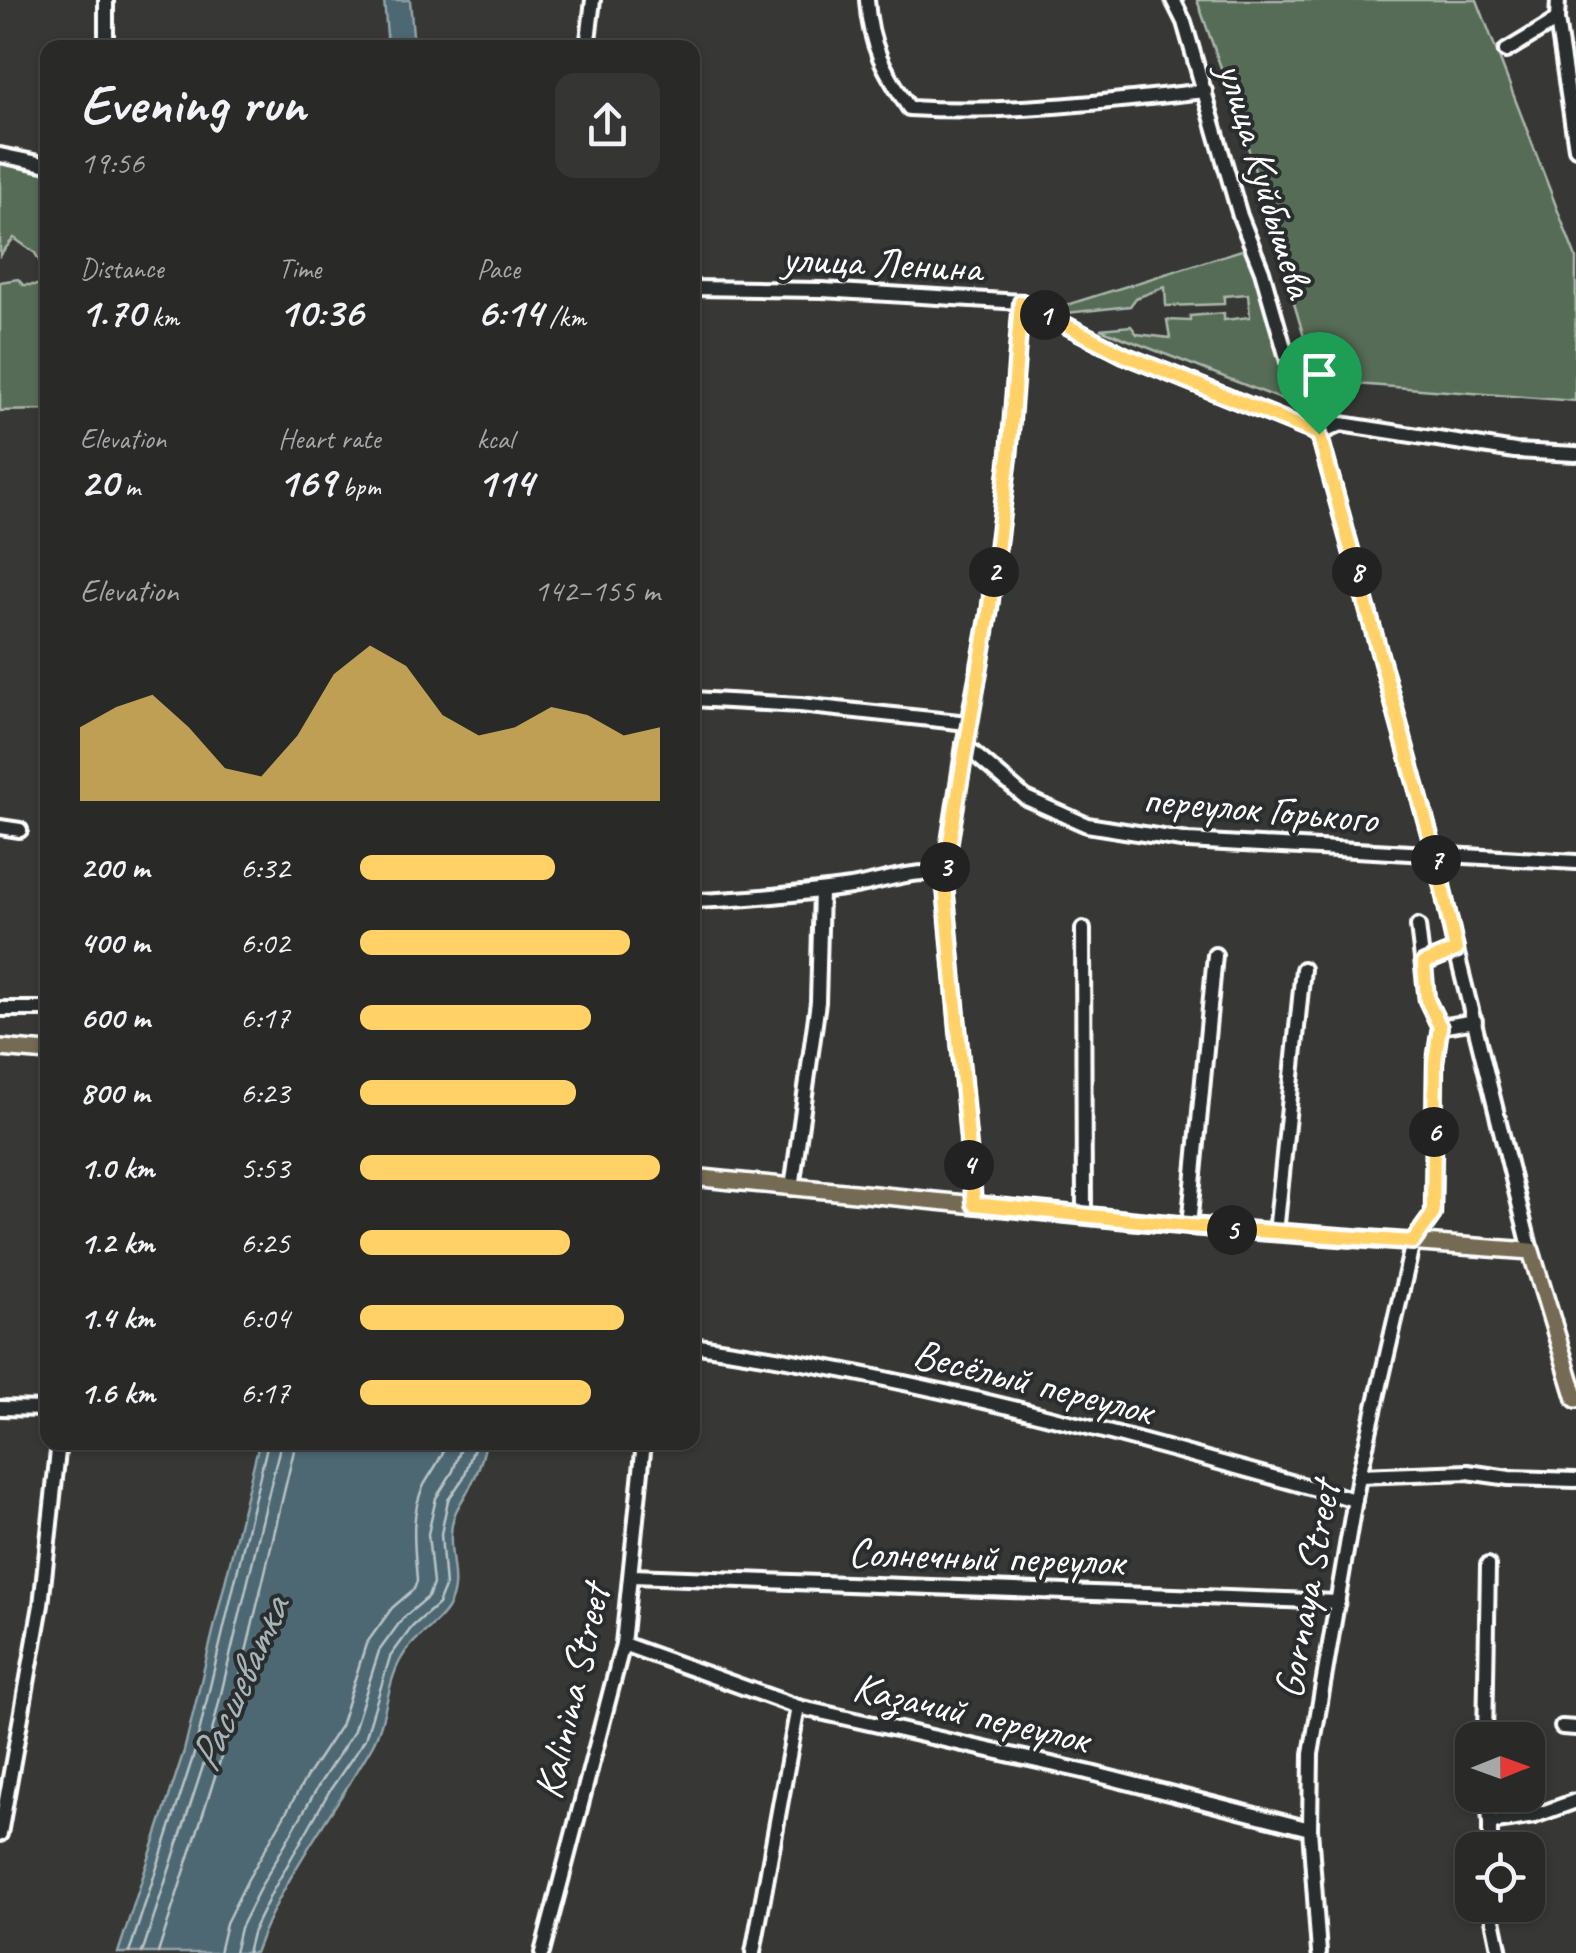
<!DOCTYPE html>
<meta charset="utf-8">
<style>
:root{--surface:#292a28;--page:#353634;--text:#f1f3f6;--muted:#a5a7a8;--line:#454645;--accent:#ffd166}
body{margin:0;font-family:Caveat,sans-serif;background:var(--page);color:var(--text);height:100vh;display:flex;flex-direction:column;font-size:38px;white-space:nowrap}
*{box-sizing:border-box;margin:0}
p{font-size:32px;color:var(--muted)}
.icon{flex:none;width:55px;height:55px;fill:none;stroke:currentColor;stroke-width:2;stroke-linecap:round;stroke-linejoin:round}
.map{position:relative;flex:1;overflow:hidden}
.panel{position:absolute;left:40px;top:40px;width:660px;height:1410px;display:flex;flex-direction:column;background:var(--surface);border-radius:20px;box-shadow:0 2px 8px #0004,0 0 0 2px var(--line)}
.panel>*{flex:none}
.needle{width:65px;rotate:89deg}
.tools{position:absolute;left:1455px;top:1722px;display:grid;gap:20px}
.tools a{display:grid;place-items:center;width:90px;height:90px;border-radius:20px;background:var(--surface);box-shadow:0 2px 8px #0004,0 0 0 2px var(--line);font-size:50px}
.pin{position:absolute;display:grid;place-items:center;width:85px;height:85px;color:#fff;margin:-102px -42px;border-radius:50% 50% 50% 0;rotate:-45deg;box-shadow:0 0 10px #0007}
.pin .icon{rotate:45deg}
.km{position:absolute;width:50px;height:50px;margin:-25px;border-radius:50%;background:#222;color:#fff;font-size:28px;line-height:50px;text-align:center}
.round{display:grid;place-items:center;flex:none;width:105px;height:105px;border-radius:20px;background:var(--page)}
.headline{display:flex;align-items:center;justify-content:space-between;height:170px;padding:0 40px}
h1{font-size:55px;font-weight:700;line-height:75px}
.metrics{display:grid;grid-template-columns:repeat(3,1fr);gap:15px;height:170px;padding:10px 40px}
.metrics div{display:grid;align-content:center}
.metrics b{font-size:42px;font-weight:700}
.metrics small{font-size:28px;font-weight:400}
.metrics p{font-size:28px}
.chart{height:280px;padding:20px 40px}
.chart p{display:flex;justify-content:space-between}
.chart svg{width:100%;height:180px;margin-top:10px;fill:var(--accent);opacity:.7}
ul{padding:0 40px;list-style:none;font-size:32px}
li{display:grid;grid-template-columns:160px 120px 1fr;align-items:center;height:75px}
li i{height:25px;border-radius:12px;background:var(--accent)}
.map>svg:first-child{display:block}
.green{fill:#566c57;stroke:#aab6ab;stroke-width:2.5}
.water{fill:#4d6872;stroke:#94a4aa;stroke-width:2.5}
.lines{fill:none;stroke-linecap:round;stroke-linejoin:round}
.shore{stroke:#b8c3c7;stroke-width:2.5}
.minor-casing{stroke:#fff;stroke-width:20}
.major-casing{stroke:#fff;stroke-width:22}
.minor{stroke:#2a2d2e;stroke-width:12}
.major{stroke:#746b52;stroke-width:15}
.route-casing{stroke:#fff;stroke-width:20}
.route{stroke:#ffd166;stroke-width:12}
.labels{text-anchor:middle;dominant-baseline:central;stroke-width:8;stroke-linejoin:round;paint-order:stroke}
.street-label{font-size:42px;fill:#fff;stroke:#2a2d2e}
.water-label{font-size:45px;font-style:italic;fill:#a6b4b8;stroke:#2a2d2e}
</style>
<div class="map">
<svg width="1576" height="1953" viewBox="0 0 1576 1953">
<rect width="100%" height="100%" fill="#373835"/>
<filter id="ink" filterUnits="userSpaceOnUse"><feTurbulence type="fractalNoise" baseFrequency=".01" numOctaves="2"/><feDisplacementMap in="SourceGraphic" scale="20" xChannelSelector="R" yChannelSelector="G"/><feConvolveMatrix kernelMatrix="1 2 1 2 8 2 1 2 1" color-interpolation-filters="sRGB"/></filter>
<g filter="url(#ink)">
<g class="green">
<path d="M 1197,0 L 1477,0 L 1576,258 L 1575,401 L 1317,381 L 1242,127 Z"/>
<path d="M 0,157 L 47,168 L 47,275 L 35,253 L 14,238 L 0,255 Z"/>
<path d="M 1248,248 L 1294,395 L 1290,400 L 1281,399 L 1100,329 L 1131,326 L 1137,334 L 1170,338 L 1167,320 L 1190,321 L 1190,316 L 1224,313 L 1224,320 L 1250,317 L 1248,294 L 1224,296 L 1224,304 L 1166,306 L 1165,287 L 1136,298 L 1130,306 L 1067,313 L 1060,307 Z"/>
<path d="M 18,279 L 23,285 L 47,285 L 47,410 L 0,411 L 0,282 Z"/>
</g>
<g class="water">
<path d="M 384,0 L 410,0 L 414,47 L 388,47 Z"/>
<path d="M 259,1443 L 486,1443 C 483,1455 480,1468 474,1479 C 465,1500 452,1508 451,1534 C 449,1561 462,1584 447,1609 C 436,1627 412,1638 401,1659 C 386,1685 387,1719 372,1746 C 333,1814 282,1878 255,1953 L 118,1953 L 184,1751 Z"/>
</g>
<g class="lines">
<g class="shore">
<path d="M 129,1953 L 194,1754 L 268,1442"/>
<path d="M 142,1953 L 206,1757 L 281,1442"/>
<path d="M 158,1953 L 220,1761 L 296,1442"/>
<path d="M 219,1953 L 226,1923 L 248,1879 L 307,1776 L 340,1726 L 366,1644 L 392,1608 L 414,1589 L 417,1581 C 415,1549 409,1515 424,1485 C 433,1469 441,1461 447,1442"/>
<path d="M 234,1953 L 240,1928 L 261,1886 L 320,1783 L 353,1733 L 379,1651 L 403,1618 L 428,1597 L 433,1584 L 428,1534 L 436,1498 L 453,1471 L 463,1442"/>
<path d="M 247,1953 L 252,1933 L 272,1892 L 330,1790 L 365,1739 L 390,1657 L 412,1627 L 438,1604 L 445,1587 L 441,1534 L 448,1500 L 464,1477 L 476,1442"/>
</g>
<defs>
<g id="minor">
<path d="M 106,0 L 106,48"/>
<path d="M 867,0 C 870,46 884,70 909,108 C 1007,114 1107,102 1205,91"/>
<path d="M 1173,0 L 1184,22 L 1240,216 L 1262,271 L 1295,386 L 1319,434 L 1435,855 L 1456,950 L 1531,1251"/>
<path d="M 1558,0 L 1557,20 L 1576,148"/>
<path d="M 587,48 L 593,0"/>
<path d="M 1506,51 L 1557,20"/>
<path d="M 0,155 L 48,165"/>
<path d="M 692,288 L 822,290 L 1021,302 L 1124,355 L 1319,434 L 1341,424 L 1515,451 L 1576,454"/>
<path d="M 692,699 L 800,705 L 968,723"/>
<path d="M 964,745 L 1026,798 L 1087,825 L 1188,841 L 1576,862"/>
<path d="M 0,827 L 20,830"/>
<path d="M 692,901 C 746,900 798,894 851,887 C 881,882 915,868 944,875"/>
<path d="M 1083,929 L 1084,1216"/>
<path d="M 1424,963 L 1456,950"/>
<path d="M 0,1009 L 48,1009"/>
<path d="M 1440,1027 L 1475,1021"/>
<path d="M 792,1188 L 818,1002 L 821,891"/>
<path d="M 974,1204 L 944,875 L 964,745 L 989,614 L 1009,456 L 1021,302"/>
<path d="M 1189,1226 L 1215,955"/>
<path d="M 1276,1233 L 1303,969"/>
<path d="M 692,1345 C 917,1376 1137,1439 1355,1500"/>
<path d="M 0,1408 L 48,1409"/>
<path d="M 1359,1476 L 1468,1472 L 1509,1478 L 1576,1480"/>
<path d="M 632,1576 L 1338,1602"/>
<path d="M 623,1644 L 798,1707 L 1087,1772 L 1310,1829"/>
<path d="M 1562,1727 L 1576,1728"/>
<path d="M 1485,1740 L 1488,1565"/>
<path d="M 1488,1795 L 1490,1823 L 1534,1816 L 1576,1801"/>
<path d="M 1490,1823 L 1490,1850"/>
<path d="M 0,1834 L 41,1605 L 59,1442"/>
<path d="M 1490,1905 L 1500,1953"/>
<path d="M 542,1953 L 623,1644 L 644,1442"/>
<path d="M 753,1953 L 798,1707"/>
<path d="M 1319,1953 L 1310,1829 L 1311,1754 L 1359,1476 L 1413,1242 L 1433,1214 L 1435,1062 L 1440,1027 L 1427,1000 L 1418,926"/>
</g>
<g id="major">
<path d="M 0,1048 L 48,1052"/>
<path d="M 692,1177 L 1189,1226 L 1531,1251 L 1576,1399"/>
</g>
</defs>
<use href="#minor" class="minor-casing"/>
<use href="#major" class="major-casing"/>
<use href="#minor" class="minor"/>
<use href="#major" class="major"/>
</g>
</g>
<g class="lines" filter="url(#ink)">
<defs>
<path id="route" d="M 1021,302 L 1124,355 L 1319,434 L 1435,854 L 1456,950 L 1424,963 L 1427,1000 L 1440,1027 L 1435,1062 L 1433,1214 L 1413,1242 L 1189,1226 L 974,1204 L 944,875 L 989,614 L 1009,456 Z"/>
</defs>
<use href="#route" class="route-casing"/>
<use href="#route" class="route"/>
</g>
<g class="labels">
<g class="street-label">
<text transform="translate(1266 180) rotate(73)">улица Куйбышева</text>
<text transform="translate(882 263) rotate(3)">улица Ленина</text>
<text transform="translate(1260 809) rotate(5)">переулок Горького</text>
<text transform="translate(1033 1382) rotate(14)">Весёлый переулок</text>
<text transform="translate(986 1557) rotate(2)">Солнечный переулок</text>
<text transform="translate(1307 1590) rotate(-80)">Gornaya Street</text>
<text transform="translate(572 1692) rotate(-77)">Kalinina Street</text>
<text transform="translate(971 1713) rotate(13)">Казачий переулок</text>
</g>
<g class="water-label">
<text transform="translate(239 1684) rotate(-66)">Расшеватка</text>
</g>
</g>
</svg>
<div class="tools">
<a><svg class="needle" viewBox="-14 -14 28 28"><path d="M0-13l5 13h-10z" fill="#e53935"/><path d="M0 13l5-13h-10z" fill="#a5a7a8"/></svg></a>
<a><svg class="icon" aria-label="locate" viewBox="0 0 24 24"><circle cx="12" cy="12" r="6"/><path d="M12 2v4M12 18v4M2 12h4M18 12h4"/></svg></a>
</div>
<div class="pin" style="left:1319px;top:434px;background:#1e9e55"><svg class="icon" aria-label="arrive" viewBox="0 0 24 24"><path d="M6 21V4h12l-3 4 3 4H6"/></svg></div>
<b class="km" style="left:1045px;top:315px">1</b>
<b class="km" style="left:994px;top:572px">2</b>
<b class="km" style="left:945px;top:867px">3</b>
<b class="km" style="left:969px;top:1165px">4</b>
<b class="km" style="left:1232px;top:1230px">5</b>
<b class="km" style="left:1434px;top:1132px">6</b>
<b class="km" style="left:1436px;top:860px">7</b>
<b class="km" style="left:1357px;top:572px">8</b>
<section class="panel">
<div class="headline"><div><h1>Evening run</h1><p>19:56</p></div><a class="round"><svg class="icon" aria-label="share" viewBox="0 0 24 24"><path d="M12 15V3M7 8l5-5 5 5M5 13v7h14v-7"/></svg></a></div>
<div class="metrics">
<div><p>Distance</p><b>1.70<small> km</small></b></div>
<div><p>Time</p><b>10:36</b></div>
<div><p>Pace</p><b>6:14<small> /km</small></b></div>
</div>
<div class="metrics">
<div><p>Elevation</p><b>20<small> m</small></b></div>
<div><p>Heart rate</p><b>169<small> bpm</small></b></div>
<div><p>kcal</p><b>114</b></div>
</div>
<div class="chart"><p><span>Elevation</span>142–155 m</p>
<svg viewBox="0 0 160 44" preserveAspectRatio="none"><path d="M0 44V26L10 21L20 18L30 26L40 36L50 38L60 28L70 13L80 6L90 11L100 23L110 28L120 26L130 21L140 23L150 28L160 26V44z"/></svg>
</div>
<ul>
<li><b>200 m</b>6:32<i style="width:65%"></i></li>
<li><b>400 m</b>6:02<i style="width:90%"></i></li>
<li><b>600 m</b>6:17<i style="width:77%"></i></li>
<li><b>800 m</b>6:23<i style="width:72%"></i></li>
<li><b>1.0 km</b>5:53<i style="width:100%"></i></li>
<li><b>1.2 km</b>6:25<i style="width:70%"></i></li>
<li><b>1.4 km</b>6:04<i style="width:88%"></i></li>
<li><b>1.6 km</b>6:17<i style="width:77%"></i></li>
</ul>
</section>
</div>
